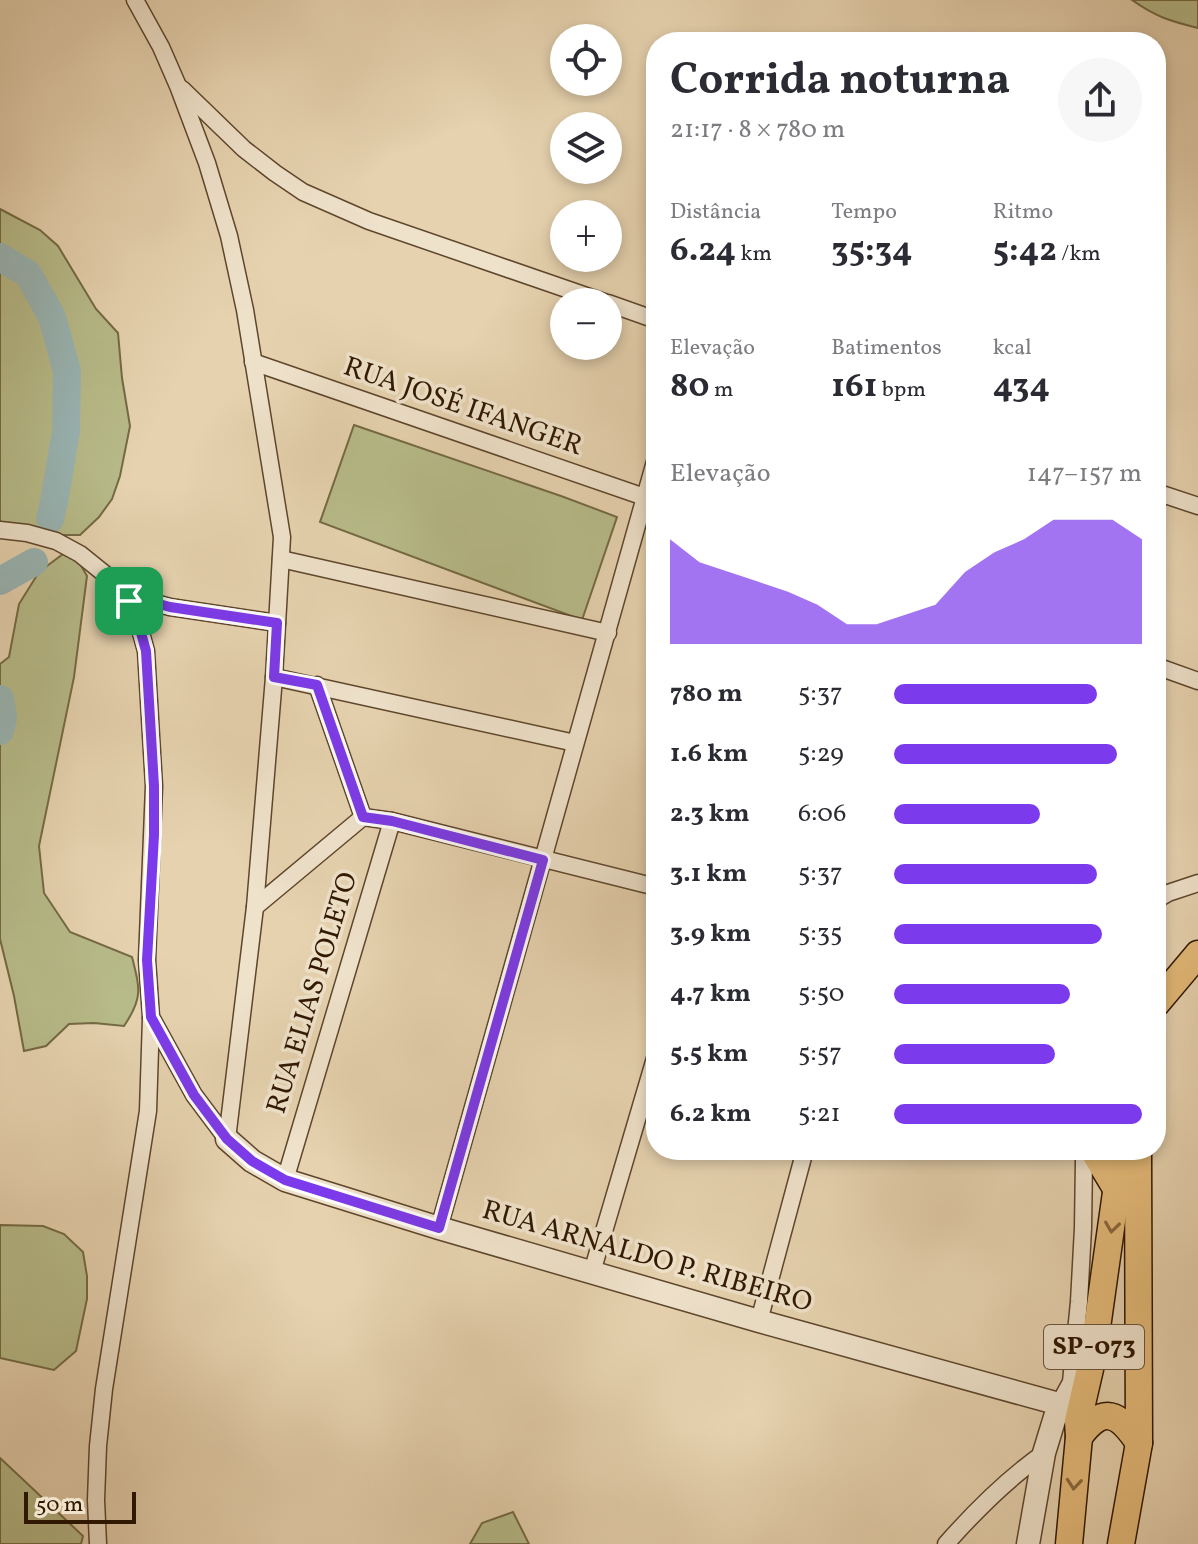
<!DOCTYPE html>
<html lang="pt">
<meta charset="utf-8">
<style>
:root{--surface:#fff;--page:#f7f7f7;--text:#2b2b33;--muted:#7c7c81;--accent:#7c3aed}
body{margin:0;font-family:Vollkorn,serif;background:var(--page);color:var(--text);height:100vh;display:flex;flex-direction:column;font-size:30px;white-space:nowrap}
*{box-sizing:border-box;margin:0}
p{font-size:26px;color:var(--muted)}
.icon{flex:none;width:44px;height:44px;fill:none;stroke:currentColor;stroke-width:2;stroke-linecap:round;stroke-linejoin:round}
.map{position:relative;flex:1;overflow:hidden}
.side{position:absolute;left:646px;top:32px;width:520px;height:1128px;display:flex;flex-direction:column;background:var(--surface);border-radius:32px;box-shadow:0 4px 12px #0003}
.side>*{flex:none}
.buttons{position:absolute;left:550px;top:24px;display:grid;gap:16px}
.buttons a{display:grid;place-items:center;width:72px;height:72px;border-radius:50%;background:var(--surface);box-shadow:0 4px 12px #0003;font-size:40px}
.scale{position:absolute;left:24px;bottom:20px;width:112px;box-sizing:border-box;padding-left:8px;border:4px solid #311800;border-top:0;font-size:22px;line-height:28px;white-space:nowrap;color:#311800;-webkit-text-stroke:6px #efe2cb;paint-order:stroke}
.pin{position:absolute;display:grid;place-items:center;width:68px;height:68px;color:#fff;margin:-34px;border-radius:16px;box-shadow:0 4px 12px #0006}
.round{display:grid;place-items:center;flex:none;width:84px;height:84px;border-radius:42px;background:var(--page)}
.summary{display:flex;align-items:center;justify-content:space-between;height:136px;padding:0 24px}
h1{font-size:44px;font-weight:700;line-height:60px}
.metrics{display:grid;grid-template-columns:repeat(3,1fr);gap:12px;height:136px;padding:8px 24px}
.metrics div{display:grid;align-content:center}
.metrics b{font-size:34px;font-weight:700}
.metrics small{font-size:22px;font-weight:400}
.metrics p{font-size:22px}
.chart{height:224px;padding:16px 24px}
.chart p{display:flex;justify-content:space-between}
.chart svg{width:100%;height:144px;margin-top:8px;fill:var(--accent);opacity:.7}
ul{padding:0 24px;list-style:none;font-size:26px}
li{display:grid;grid-template-columns:128px 96px 1fr;align-items:center;height:60px}
li i{height:20px;border-radius:10px;background:var(--accent)}
.map>svg:first-child{display:block}
.green{fill:#b7bb89;stroke:#746a44;stroke-width:2}
.lines{fill:none;stroke-linecap:round;stroke-linejoin:round}
.river{stroke:#99b5b4;stroke-width:28}
.minor-casing{stroke:#5e462c;stroke-width:19}
.tertiary-casing{stroke:#5e462c;stroke-width:25}
.primary-casing{stroke:#311800;stroke-width:29}
.minor{stroke:#efe2cb;stroke-width:16}
.tertiary{stroke:#efe2cb;stroke-width:22}
.primary{stroke:#e3b978;stroke-width:26}
.oneway{stroke:#8a683c}
.route-casing{stroke:#fff;stroke-width:16}
.route{stroke:#7c3aed;stroke-width:10}
.labels{text-anchor:middle;dominant-baseline:central;stroke-width:7;stroke-linejoin:round;paint-order:stroke}
.shield{fill:#efe2cb;stroke:#6a553d;stroke-width:2}
.shield-label{font-size:26px;font-weight:bold;fill:#311800}
.street-label{font-size:28px;fill:#311800;stroke:#efe2cb}
</style>
<div class="map">
<svg width="1198" height="1544" viewBox="0 0 1198 1544">
<rect width="100%" height="100%" fill="#e6d2af"/>
<filter id="stains"><feTurbulence type="fractalNoise" baseFrequency=".0025" numOctaves="4"/><feColorMatrix values="0 0 0 0 .2 0 0 0 0 .09 0 0 0 0 .02 0 0 0 .5 -.17"/></filter>
<radialGradient id="worn" r=".72"><stop offset=".6" stop-color="#630" stop-opacity="0"/><stop offset="1" stop-color="#630" stop-opacity=".3"/></radialGradient>
<g class="green">
<path d="M 1132,0 L 1198,0 L 1198,28 C 1170,21 1156,17 1132,0 Z"/>
<path d="M 0,209 L 40,230 L 58,246 L 96,309 L 118,333 L 122,378 L 130,426 L 120,476 L 112,499 L 99,517 L 80,535 L 55,535 L 0,530 Z"/>
<path d="M 354,425 L 561,496 L 617,517 L 582,620 L 320,522 Z"/>
<path d="M 71,548 L 87,576 L 74,677 L 39,846 L 44,893 L 70,932 L 132,957 C 140,989 143,998 124,1026 L 94,1023 L 69,1024 L 46,1046 L 24,1051 L 14,996 L 0,939 L 0,664 L 9,657 L 19,604 L 39,572 Z"/>
<path d="M 0,1225 L 43,1226 L 64,1234 L 83,1252 L 87,1276 L 87,1299 L 76,1351 L 54,1370 L 0,1358 Z"/>
<path d="M 0,1458 L 83,1536 L 81,1544 L 0,1544 Z"/>
<path d="M 513,1512 L 529,1544 L 470,1544 L 482,1523 Z"/>
</g>
<g class="lines">
<g class="river">
<path d="M 0,257 L 28,274 L 52,317 L 67,371 L 66,431 L 54,502 L 50,519"/>
<path d="M 0,581 L 34,562"/>
<path d="M 0,699 L 3,718 L 0,731"/>
</g>
<defs>
<g id="minor">
<path d="M 135,0 L 161,47 L 178,86 L 207,163 L 229,236 L 245,310 L 282,537 L 274,677 L 255,907 L 227,1139"/>
<path d="M 182,89 L 244,149 L 275,173 L 303,192 L 369,221 L 604,302"/>
<path d="M 608,303 L 656,320"/>
<path d="M 253,362 L 656,501"/>
<path d="M 1156,492 L 1198,506"/>
<path d="M 0,530 L 27,533 L 56,541 L 80,554 L 106,575 L 129,601 L 138,622 L 146,651 L 154,786 L 147,960 L 151,1017 L 194,1095 L 227,1139"/>
<path d="M 281,559 L 608,633"/>
<path d="M 122,594 L 170,607 L 277,623"/>
<path d="M 1156,666 L 1198,681"/>
<path d="M 274,677 L 575,743"/>
<path d="M 317,685 L 363,817"/>
<path d="M 363,817 L 392,821 L 656,887"/>
<path d="M 1156,900 L 1168,893 L 1198,883"/>
<path d="M 255,907 L 363,817"/>
<path d="M 285,1180 L 392,821"/>
<path d="M 439,1228 L 656,458"/>
<path d="M 592,1272 L 656,1055"/>
<path d="M 759,1321 L 805,1150"/>
<path d="M 1059,1404 L 1071,1382 L 1079,1302 L 1083,1228 L 1084,1160 L 1082,1150"/>
<path d="M 98,1544 L 96,1500 L 98,1446 L 104,1389 L 148,1111 L 151,1018"/>
<path d="M 946,1544 C 976,1510 1007,1479 1044,1453"/>
</g>
<path id="tertiary" d="M 227,1139 L 252,1161 L 285,1180 L 439,1228 L 759,1321 L 1059,1404 L 1044,1453 L 1028,1544"/>
<g id="primary">
<path d="M 1156,1004 L 1198,954"/>
<path d="M 1093,1150 L 1117,1190"/>
<path d="M 1079,1437 C 1103,1404 1119,1413 1139,1443"/>
<path d="M 1069,1544 L 1079,1437 L 1078,1421 L 1093,1356 L 1122,1150"/>
<path d="M 1121,1544 L 1139,1443 L 1138,1150"/>
</g>
</defs>
<use href="#minor" class="minor-casing"/>
<use href="#tertiary" class="tertiary-casing"/>
<use href="#primary" class="primary-casing"/>
<use href="#minor" class="minor"/>
<use href="#tertiary" class="tertiary"/>
<use href="#primary" class="primary"/>
</g>
<defs><path id="oneway-chevron" d="M-2-3.5L2.5 0L-2 3.5" fill="none" stroke-width="1.6" stroke-linecap="round" stroke-linejoin="round" transform="scale(2)"/></defs>
<g class="oneway">
<use href="#oneway-chevron" transform="translate(1112 1227) rotate(98)"/>
<use href="#oneway-chevron" transform="translate(1074 1484) rotate(95)"/>
</g>
<g class="lines">
<defs>
<path id="route" d="M 122,594 L 170,607 L 277,623 L 274,677 L 317,685 L 363,817 L 392,821 L 543,860 L 439,1228 L 285,1180 L 252,1161 L 227,1139 L 194,1095 L 151,1017 L 147,960 L 154,835 L 154,786 L 146,651 L 138,622 L 129,601 Z"/>
</defs>
<use href="#route" class="route-casing"/>
<use href="#route" class="route"/>
</g>
<g class="labels">
<rect class="shield" x="1044" y="1325" width="100" height="44" rx="6"/>
<g class="shield-label">
<text x="1094" y="1347">SP-073</text>
</g>
<g class="street-label">
<text transform="translate(463 407) rotate(19)">RUA JOSÉ IFANGER</text>
<text transform="translate(313 993) rotate(-73)">RUA ELIAS POLETO</text>
<text transform="translate(647 1257) rotate(16)">RUA ARNALDO P. RIBEIRO</text>
</g>
</g>
<rect width="100%" height="100%" filter="url(#stains)"/>
<rect width="100%" height="100%" fill="url(#worn)"/>
</svg>
<div class="buttons">
<a><svg class="icon" aria-label="locate" viewBox="0 0 24 24"><circle cx="12" cy="12" r="6"/><path d="M12 2v4M12 18v4M2 12h4M18 12h4"/></svg></a>
<a><svg class="icon" aria-label="layers" viewBox="0 0 24 24"><path d="M12 4l9 5-9 5-9-5zM3 14l9 5 9-5"/></svg></a>
<a>+</a>
<a>−</a>
</div>
<div class="scale">50 m</div>
<div class="pin" style="left:129px;top:601px;background:#1e9e55"><svg class="icon" aria-label="arrive" viewBox="0 0 24 24"><path d="M6 21V4h12l-3 4 3 4H6"/></svg></div>
<section class="side">
<div class="summary"><div><h1>Corrida noturna</h1><p>21:17 · 8 × 780 m</p></div><a class="round"><svg class="icon" aria-label="share" viewBox="0 0 24 24"><path d="M12 15V3M7 8l5-5 5 5M5 13v7h14v-7"/></svg></a></div>
<div class="metrics">
<div><p>Distância</p><b>6.24<small> km</small></b></div>
<div><p>Tempo</p><b>35:34</b></div>
<div><p>Ritmo</p><b>5:42<small> /km</small></b></div>
</div>
<div class="metrics">
<div><p>Elevação</p><b>80<small> m</small></b></div>
<div><p>Batimentos</p><b>161<small> bpm</small></b></div>
<div><p>kcal</p><b>434</b></div>
</div>
<div class="chart"><p><span>Elevação</span>147–157 m</p>
<svg viewBox="0 0 160 44" preserveAspectRatio="none"><path d="M0 44V12L10 19L20 22L30 25L40 28L50 32L60 38L70 38L80 35L90 32L100 22L110 16L120 12L130 6L140 6L150 6L160 12V44z"/></svg>
</div>
<ul>
<li><b>780 m</b>5:37<i style="width:82%"></i></li>
<li><b>1.6 km</b>5:29<i style="width:90%"></i></li>
<li><b>2.3 km</b>6:06<i style="width:59%"></i></li>
<li><b>3.1 km</b>5:37<i style="width:82%"></i></li>
<li><b>3.9 km</b>5:35<i style="width:84%"></i></li>
<li><b>4.7 km</b>5:50<i style="width:71%"></i></li>
<li><b>5.5 km</b>5:57<i style="width:65%"></i></li>
<li><b>6.2 km</b>5:21<i style="width:100%"></i></li>
</ul>
</section>
</div>
